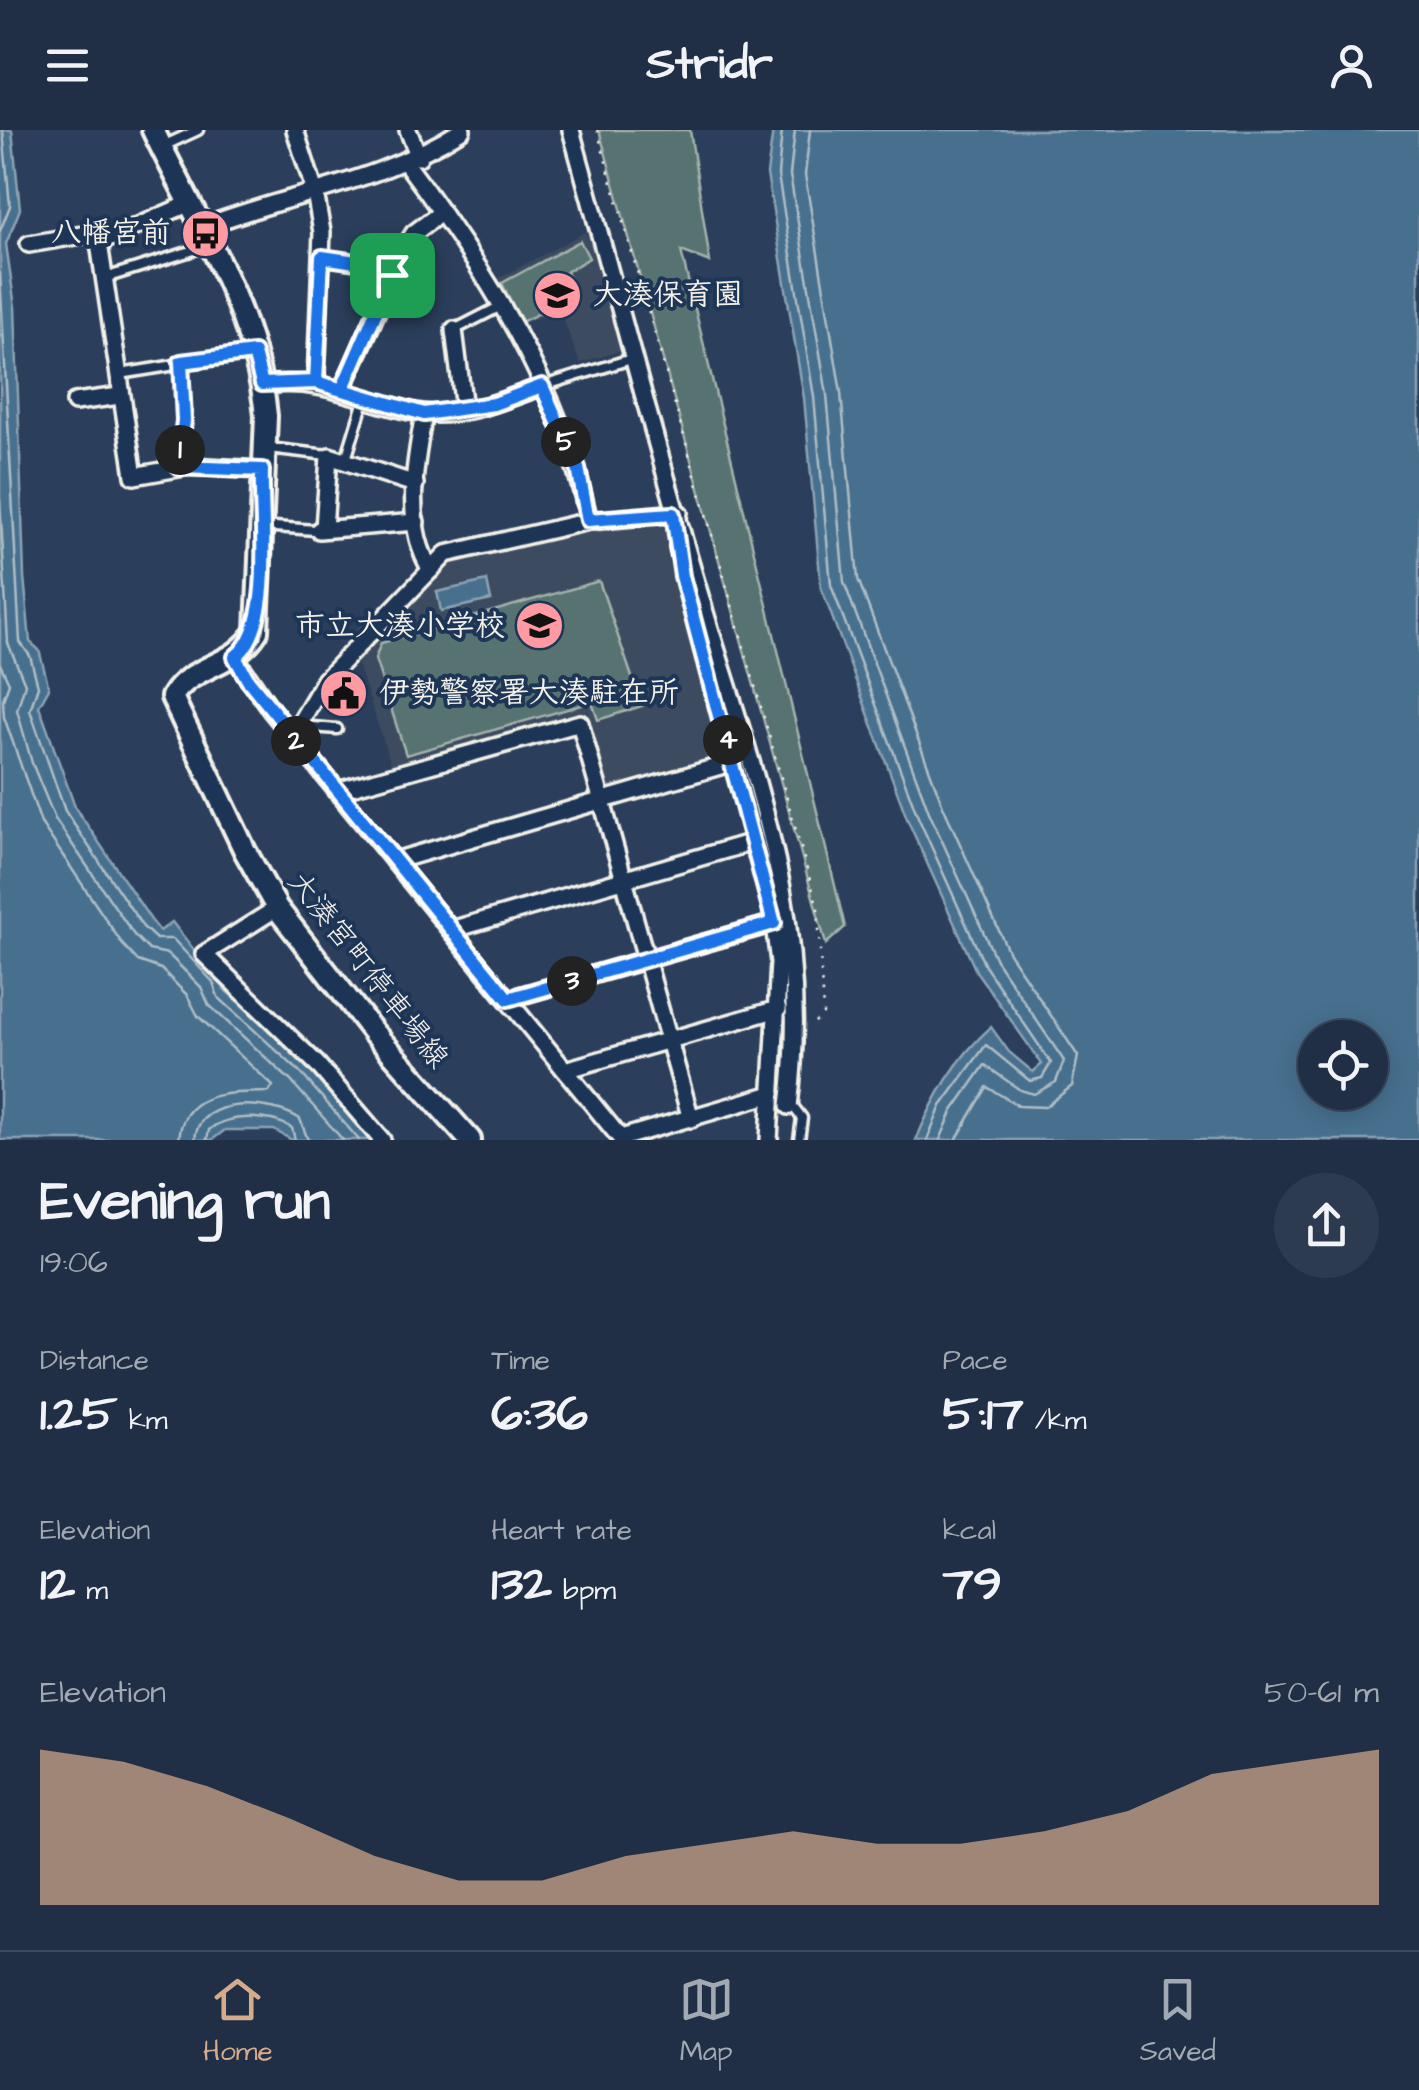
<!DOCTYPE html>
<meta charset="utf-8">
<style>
:root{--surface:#202f45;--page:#2d3b50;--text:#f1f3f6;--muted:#a2a9b3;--line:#3d4a5e;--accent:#d6ab8b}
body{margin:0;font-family:"Architects Daughter","Klee One",sans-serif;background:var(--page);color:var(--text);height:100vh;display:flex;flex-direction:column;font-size:38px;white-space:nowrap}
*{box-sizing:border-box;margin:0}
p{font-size:32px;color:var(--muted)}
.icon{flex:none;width:55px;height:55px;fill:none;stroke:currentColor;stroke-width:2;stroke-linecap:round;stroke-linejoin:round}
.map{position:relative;height:1010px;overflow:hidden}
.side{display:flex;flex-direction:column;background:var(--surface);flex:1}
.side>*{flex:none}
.tools{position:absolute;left:1298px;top:890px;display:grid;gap:20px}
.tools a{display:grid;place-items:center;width:90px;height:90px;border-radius:50%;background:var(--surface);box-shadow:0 5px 25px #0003,0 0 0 2px var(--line);font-size:50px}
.pin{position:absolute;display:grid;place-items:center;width:85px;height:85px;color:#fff;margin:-42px;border-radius:20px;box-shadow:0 5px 15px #0006}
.km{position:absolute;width:50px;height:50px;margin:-25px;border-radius:50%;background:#222;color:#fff;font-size:28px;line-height:50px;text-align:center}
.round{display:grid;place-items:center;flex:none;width:105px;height:105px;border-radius:52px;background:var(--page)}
.overview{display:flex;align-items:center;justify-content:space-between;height:170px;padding:0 40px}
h1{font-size:55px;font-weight:700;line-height:75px}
.metrics{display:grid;grid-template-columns:repeat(3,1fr);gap:15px;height:170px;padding:10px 40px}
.metrics div{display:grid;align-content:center}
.metrics b{font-size:50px;font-weight:700}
.metrics small{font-size:28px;font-weight:400}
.metrics p{font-size:28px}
.chart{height:280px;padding:20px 40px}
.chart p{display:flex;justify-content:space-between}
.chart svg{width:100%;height:180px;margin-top:10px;fill:var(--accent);opacity:.7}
header{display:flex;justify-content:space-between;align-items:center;height:130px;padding:0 40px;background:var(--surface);font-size:45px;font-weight:700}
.dock{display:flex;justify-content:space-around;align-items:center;height:140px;border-top:2px solid var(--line);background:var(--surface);font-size:28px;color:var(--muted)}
.dock a{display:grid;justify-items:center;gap:5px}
.dock .on{color:var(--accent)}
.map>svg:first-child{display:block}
.built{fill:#3c4c61}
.green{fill:#567371;stroke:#a5b2ac;stroke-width:2.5}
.water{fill:#476f8f;stroke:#8ca3b3;stroke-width:2.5;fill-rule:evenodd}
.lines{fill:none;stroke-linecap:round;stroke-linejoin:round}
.shore{stroke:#afbdc4;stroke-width:2.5}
.service-casing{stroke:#f4f1e8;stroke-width:15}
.minor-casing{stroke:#f4f1e8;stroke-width:22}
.secondary-casing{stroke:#f4f1e8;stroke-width:28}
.path{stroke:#f4f1e8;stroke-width:2.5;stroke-dasharray:2.5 8;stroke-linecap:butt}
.service{stroke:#1d3557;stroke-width:8}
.minor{stroke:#1d3557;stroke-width:15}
.secondary{stroke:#1d3557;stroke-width:20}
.route-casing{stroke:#fff;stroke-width:20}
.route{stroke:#1a73e8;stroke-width:12}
.labels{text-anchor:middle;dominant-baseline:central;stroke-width:8;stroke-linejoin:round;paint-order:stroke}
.poi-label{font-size:30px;font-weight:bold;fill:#f4f1e8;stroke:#1d3557;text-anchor:end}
.street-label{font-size:30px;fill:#f4f1e8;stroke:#1d3557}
</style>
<header><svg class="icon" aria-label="menu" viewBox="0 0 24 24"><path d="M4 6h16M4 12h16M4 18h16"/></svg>Stridr<svg class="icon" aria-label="person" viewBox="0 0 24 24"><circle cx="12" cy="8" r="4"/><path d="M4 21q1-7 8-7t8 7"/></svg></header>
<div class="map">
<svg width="1419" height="1010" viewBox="0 0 1419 1010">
<rect width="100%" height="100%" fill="#2b3f5c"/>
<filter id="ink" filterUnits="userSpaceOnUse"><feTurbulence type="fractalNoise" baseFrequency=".01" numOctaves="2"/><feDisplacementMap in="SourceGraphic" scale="20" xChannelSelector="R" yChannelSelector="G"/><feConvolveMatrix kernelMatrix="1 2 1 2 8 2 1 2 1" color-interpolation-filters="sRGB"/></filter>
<g filter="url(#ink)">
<g class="built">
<path d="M 585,102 L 604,134 L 626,219 L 580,233 L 560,180 L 518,195 L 496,150 Z"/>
<path d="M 647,389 L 669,402 L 729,630 L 709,640 L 608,660 L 588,581 L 391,634 L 356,528 L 455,429 Z"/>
</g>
<g class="green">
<path d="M 599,0 L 690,0 L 710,132 L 681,121 L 845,797 L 826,814 Z"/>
<path d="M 580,111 L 589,128 L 566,142 L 573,158 L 559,166 L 562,172 L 521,192 L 502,153 Z"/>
<path d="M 599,451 L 642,576 L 598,590 L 592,572 L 406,625 L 375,529 L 381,513 Z"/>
</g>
<g class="water">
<path d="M 0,0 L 12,0 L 20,79 L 6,114 L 15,177 L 24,446 L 30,512 L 39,520 L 49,558 L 39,576 L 75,677 L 151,790 L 160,801 L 172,792 L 198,825 L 228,851 L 224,859 L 307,935 L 372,1010 L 292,1010 L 274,1000 L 225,1000 L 212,1010 L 0,1010 Z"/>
<path d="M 773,0 L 1419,0 L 1419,1010 L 916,1010 C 934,967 956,928 991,897 L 1009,922 L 1033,942 L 1042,934 L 976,841 L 908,691 L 821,457 L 804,268 L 767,44 ZM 1315,908 L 1370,908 L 1370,962 L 1315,962 Z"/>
<path d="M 487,451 L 491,470 L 441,481 L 437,462 Z"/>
</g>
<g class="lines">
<g class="shore">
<path d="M 782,0 L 778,45 L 814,267 L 831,455 L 918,687 L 985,836 L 1051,933 L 1042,948 L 1030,951 L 986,915 L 941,976 L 927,1010"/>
<path d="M 795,0 L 790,45 L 827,265 L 844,452 L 929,682 L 996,830 L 1064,931 L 1056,952 L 1034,964 L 1020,960 L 985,935 L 952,982 L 940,1010"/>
<path d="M 810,0 L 805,45 L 841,263 L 858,449 L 943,676 L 1009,823 L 1078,926 L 1072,956 L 1045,977 L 1019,976 L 987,957 L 956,1010"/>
<path d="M 0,101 L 10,76 L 3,0"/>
<path d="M 0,143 L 20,512 L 30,526 L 38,556 L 30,580 L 65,681 L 143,797 L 156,809 L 173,809 L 213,852 L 218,867 L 300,942 L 359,1010"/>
<path d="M 0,370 L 8,513 L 25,554 L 17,580 L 32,633 L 55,689 L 134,805 L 149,820 L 168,824 L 201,857 L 209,875 L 291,951 L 343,1010"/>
<path d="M 0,534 L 9,553 L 3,570 L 4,587 L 41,693 L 123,815 L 138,831 L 161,839 L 187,865 L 198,886 L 273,956 L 269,962 C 232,963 182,959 179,1010"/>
<path d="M 195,1010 C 197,964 274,971 300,989 L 308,1010"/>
<path d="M 207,1010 L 209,1000 C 228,983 271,985 292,998 L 295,1010"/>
</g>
<defs>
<g id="service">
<path d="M 161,17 L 198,0"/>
<path d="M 322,127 L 363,133 L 393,145"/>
<path d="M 105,148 L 210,115"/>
<path d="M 454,200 L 503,175"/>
<path d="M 120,244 L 249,223"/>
<path d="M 543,256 L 628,230"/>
<path d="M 268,318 L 328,325"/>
<path d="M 346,329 L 365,267"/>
<path d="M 179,337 L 184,290 L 181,232"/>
<path d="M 261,396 L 315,400"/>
<path d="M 300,596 L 337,599"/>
<path d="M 792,975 L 802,988 L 799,1010"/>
</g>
<g id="minor">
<path d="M 295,0 L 315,62 L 322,102 L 316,252"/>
<path d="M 408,0 L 419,27"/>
<path d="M 571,0 C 613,150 652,302 696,452 C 749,634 814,781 789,976"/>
<path d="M 406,33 C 486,141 561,258 589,391"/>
<path d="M 188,74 L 99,113 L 134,346 L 190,336 L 262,340"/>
<path d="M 200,98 C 293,62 376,55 462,0"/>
<path d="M 29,114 L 94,103 L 99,113"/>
<path d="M 454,200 L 464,279"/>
<path d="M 263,255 C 333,247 359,274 422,283 C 461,289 507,269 543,256"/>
<path d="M 342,260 L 407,114 L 414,103 L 442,82"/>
<path d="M 75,272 L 120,266"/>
<path d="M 424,284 C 415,332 403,396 431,440"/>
<path d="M 324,399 L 329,326 L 415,354"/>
<path d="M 319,400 L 416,392"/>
<path d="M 678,417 L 770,765 L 779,832 L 769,1010"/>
<path d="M 235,527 L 271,580 L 622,1010"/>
<path d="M 292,606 L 325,550 L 446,424 L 589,391 L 679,383"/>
<path d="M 337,661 L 580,593 L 691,989"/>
<path d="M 394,731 L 734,632"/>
<path d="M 277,778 L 204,824 L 317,934 L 382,1010"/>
<path d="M 451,800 L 756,711"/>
<path d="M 508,869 L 774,793"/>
<path d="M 565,940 L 778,879"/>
<path d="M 621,1008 L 772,964"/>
</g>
<path id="secondary" d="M 153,0 C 197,92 256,182 266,286 L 257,501 C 234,538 191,534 172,567 L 245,721 L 277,778 L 374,903 L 470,1010"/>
</defs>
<use href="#service" class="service-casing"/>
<use href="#minor" class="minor-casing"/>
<use href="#secondary" class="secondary-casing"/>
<path class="path" d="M 597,0 L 818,778 L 823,884 L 810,897"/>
<use href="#service" class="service"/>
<use href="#minor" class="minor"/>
<use href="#secondary" class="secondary"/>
</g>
</g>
<g class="lines" filter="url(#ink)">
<defs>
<path id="route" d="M 392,145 L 342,260 L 316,252 L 262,254 L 254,223 L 181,232 L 184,290 L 179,337 L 262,340 C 260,389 276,497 235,527 L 248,550 L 508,869 L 774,793 L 682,446 L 673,384 L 588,390 L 578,338 L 542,256 L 494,274 L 424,284 L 316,252 L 322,127 L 363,133 L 392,145"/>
</defs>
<use href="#route" class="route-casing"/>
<use href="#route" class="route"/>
</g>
<defs>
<symbol id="bus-disc" viewBox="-11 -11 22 22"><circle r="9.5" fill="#ff9aa2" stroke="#1d3557"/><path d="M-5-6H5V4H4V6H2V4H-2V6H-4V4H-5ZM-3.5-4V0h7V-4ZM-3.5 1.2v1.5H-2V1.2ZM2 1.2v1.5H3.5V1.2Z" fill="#111"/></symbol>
<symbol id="school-disc" viewBox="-11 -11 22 22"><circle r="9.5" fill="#ff9aa2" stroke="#1d3557"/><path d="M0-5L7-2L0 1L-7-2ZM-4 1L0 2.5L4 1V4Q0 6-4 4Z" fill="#111"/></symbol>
<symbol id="civic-disc" viewBox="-11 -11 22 22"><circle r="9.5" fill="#ff9aa2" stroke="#1d3557"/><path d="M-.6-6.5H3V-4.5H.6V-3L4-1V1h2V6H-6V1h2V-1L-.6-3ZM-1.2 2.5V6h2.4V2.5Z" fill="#111"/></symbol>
</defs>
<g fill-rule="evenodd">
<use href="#bus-disc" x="178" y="76" width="55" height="55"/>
<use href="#school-disc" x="530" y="138" width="55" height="55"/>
<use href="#school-disc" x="512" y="468" width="55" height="55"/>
<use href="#civic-disc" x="316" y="536" width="55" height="55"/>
</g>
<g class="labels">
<g class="poi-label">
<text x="171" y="103">八幡宮前</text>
<text x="593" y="165" text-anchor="start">大湊保育園</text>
<text x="505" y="496">市立大湊小学校</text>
<text x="379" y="563" text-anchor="start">伊勢警察署大湊駐在所</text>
</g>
<g class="street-label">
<text transform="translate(368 840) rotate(52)">大湊宮町停車場線</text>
</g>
</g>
</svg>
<div class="tools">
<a><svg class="icon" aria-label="locate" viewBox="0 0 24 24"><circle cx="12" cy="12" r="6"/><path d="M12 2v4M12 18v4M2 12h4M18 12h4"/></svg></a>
</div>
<div class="pin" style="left:392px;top:145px;background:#1e9e55"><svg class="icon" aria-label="arrive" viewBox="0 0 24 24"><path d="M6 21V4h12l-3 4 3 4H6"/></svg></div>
<b class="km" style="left:180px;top:320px">1</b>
<b class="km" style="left:296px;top:611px">2</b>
<b class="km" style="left:572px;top:851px">3</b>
<b class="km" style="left:728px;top:610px">4</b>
<b class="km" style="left:566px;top:312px">5</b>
</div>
<section class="side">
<div class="overview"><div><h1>Evening run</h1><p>19:06</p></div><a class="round"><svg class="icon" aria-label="share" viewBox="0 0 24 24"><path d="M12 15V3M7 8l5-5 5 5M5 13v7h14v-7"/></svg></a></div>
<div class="metrics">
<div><p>Distance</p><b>1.25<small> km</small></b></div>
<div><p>Time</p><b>6:36</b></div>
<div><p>Pace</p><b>5:17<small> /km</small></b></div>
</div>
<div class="metrics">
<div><p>Elevation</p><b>12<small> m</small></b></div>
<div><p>Heart rate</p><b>132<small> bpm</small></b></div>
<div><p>kcal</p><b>79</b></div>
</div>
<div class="chart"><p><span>Elevation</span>50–61 m</p>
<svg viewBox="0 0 160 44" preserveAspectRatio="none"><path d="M0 44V6L10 9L20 15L30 23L40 32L50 38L60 38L70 32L80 29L90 26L100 29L110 29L120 26L130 21L140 12L150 9L160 6V44z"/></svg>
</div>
</section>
<nav class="dock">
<a class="on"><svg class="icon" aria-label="home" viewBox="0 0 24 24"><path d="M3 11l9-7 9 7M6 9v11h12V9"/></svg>Home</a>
<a><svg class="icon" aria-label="map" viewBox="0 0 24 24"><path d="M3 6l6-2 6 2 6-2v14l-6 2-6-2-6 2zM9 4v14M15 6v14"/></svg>Map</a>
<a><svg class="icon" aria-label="saved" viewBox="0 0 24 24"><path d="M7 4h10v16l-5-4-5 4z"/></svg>Saved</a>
</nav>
